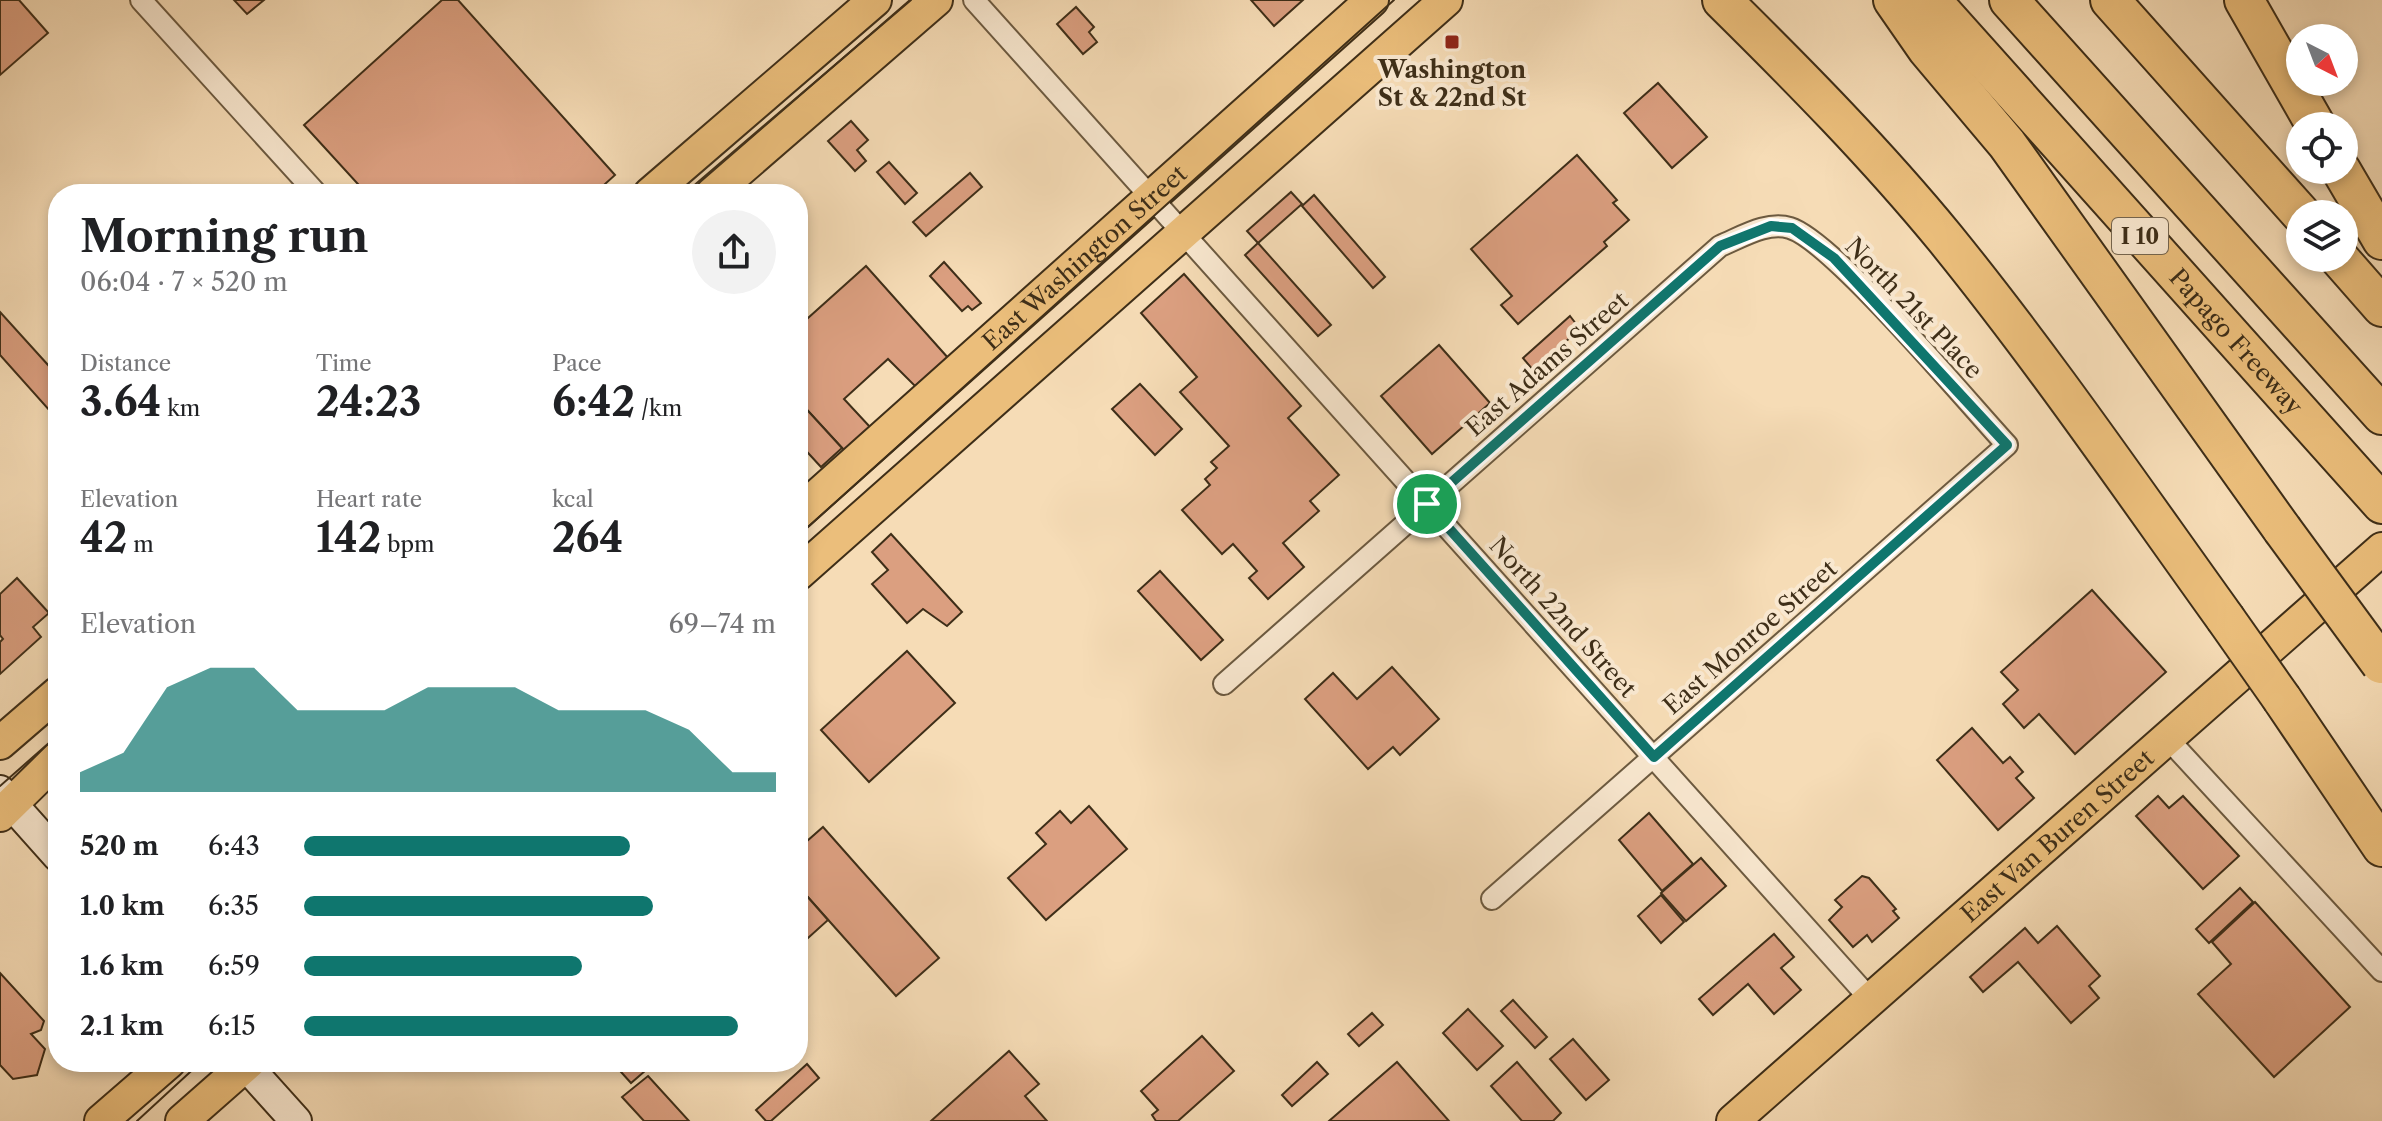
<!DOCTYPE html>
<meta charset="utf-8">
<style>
:root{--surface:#fff;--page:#f2f2f2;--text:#202124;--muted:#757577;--accent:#0f766e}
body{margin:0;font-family:"Libre Caslon Text",serif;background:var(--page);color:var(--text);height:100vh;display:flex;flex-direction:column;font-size:30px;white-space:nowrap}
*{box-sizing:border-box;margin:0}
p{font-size:26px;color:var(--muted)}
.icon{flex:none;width:44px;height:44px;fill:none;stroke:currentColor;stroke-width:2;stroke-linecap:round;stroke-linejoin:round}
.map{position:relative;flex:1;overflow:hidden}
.details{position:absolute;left:48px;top:184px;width:760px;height:888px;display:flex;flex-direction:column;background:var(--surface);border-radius:32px;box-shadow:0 4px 12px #0003}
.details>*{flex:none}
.needle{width:52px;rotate:138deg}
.fabs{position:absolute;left:2286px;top:24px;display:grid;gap:16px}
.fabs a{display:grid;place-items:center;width:72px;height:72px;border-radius:50%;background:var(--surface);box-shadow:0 4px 12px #0003;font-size:40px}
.pin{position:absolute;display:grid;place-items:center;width:68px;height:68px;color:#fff;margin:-34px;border:4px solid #fff;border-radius:50%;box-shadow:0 2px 8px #0007}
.round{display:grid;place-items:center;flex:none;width:84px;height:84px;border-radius:42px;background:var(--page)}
.summary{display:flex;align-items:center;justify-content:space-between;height:136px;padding:0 32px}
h1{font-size:44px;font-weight:800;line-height:60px}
.metrics{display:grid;grid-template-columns:repeat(3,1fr);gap:12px;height:136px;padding:8px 32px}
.metrics div{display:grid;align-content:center}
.metrics b{font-size:40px;font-weight:800}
.metrics small{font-size:22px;font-weight:400}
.metrics p{font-size:22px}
.chart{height:224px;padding:16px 32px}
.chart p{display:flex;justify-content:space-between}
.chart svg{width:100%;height:144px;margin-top:8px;fill:var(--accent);opacity:.7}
ul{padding:0 32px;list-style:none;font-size:26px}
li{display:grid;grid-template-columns:128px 96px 1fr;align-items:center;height:60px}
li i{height:20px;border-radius:10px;background:var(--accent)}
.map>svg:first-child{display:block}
.building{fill:#db9f80;stroke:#3e2e18;stroke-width:2}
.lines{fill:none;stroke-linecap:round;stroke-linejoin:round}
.street-casing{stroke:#6c5a40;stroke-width:24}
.secondary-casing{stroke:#3e2e18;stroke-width:34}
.primary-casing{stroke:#3e2e18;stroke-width:36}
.highway-casing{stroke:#3e2e18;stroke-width:42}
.street{stroke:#f9e8d0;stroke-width:20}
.secondary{stroke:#f9e8d0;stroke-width:30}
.primary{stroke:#ebbe7b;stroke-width:32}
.highway{stroke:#ebbe7b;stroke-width:38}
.tram{stroke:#3e2e18;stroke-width:2}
.highway-bridge-casing{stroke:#3e2e18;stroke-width:42;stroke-linecap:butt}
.highway-bridge{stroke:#ebbe7b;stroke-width:38}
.route-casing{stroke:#fff;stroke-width:16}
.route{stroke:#0f766e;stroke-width:10}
.poi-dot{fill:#8f2418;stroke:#f9e8d0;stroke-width:3}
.labels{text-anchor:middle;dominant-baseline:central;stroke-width:8;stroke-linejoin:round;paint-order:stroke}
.shield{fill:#f9e8d0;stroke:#76664f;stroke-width:2}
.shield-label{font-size:22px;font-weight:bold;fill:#3e2e18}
.poi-label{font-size:24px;font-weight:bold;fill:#3e2e18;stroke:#f9e8d0}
.street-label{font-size:24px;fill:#3e2e18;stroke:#f9e8d0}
</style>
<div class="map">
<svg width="2382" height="1121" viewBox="0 0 2382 1121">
<rect width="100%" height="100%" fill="#f6dcb6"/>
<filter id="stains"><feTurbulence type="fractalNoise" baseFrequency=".0025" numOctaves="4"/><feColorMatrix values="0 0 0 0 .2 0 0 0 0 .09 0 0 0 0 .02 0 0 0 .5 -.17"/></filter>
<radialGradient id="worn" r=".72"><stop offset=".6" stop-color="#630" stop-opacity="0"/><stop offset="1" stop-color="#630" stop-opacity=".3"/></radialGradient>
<g class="building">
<path d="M 0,0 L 19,0 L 48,33 L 0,75 Z"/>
<path d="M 234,0 L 264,0 L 247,14 Z"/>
<path d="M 442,0 L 458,0 L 615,175 L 594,194 L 367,194 L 304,125 Z"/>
<path d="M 1251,0 L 1303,0 L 1274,26 Z"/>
<path d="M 1076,7 L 1094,27 L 1089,32 L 1097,42 L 1083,54 L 1057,24 Z"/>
<path d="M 1658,83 L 1707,137 L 1672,168 L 1624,113 Z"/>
<path d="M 851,121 L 868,140 L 857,150 L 866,161 L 855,171 L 828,141 Z"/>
<path d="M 1577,155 L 1617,200 L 1613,203 L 1629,220 L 1604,242 L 1607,246 L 1518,324 L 1501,305 L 1512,296 L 1471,249 Z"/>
<path d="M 889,162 L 917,193 L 905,204 L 877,172 Z"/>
<path d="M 970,173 L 982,187 L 926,236 L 913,222 Z"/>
<path d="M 1291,192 L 1302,204 L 1258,243 L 1247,231 Z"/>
<path d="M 1314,195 L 1385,277 L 1373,288 L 1302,206 Z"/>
<path d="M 1258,243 L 1331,325 L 1318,336 L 1245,255 Z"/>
<path d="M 944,262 L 981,303 L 972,310 L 968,306 L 962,311 L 930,276 Z"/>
<path d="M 866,266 L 949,359 L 915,386 L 888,359 L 844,399 L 870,427 L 844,450 L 798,400 L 798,327 Z"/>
<path d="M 1184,274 L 1301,406 L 1288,418 L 1339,475 L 1310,501 L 1319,511 L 1283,543 L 1304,567 L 1268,599 L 1249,578 L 1257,571 L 1233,544 L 1222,554 L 1182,510 L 1210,485 L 1205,479 L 1217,468 L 1211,462 L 1229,446 L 1180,392 L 1197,377 L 1141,313 Z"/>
<path d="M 0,312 L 58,376 L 58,420 L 0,355 Z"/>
<path d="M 1570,316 L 1580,329 L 1533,370 L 1523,358 Z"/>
<path d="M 1439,345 L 1490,403 L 1432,454 L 1381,396 Z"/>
<path d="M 1140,384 L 1182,429 L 1155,455 L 1112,409 Z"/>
<path d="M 798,400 L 842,448 L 821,467 L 798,442 Z"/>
<path d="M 891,534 L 962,612 L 947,626 L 923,609 L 907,623 L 872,584 L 888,570 L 872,552 Z"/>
<path d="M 1160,571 L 1223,640 L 1201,660 L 1138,591 Z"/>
<path d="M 17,578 L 49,613 L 33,627 L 41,637 L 0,674 L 0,642 L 3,639 L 0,635 L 0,594 Z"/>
<path d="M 2092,590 L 2166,672 L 2075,754 L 2039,714 L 2024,728 L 2003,704 L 2018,690 L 2001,672 Z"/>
<path d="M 907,651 L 955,703 L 869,782 L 821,730 Z"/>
<path d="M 1392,667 L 1439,719 L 1400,755 L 1393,747 L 1368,769 L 1305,699 L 1333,673 L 1357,699 Z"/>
<path d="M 1972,728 L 2003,763 L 2010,757 L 2023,772 L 2016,778 L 2034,798 L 1998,830 L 1937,760 Z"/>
<path d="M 2158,796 L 2169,808 L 2183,796 L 2239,856 L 2203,889 L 2136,816 Z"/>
<path d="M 1089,806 L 1127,849 L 1046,920 L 1008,878 L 1046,844 L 1036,833 L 1060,811 L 1071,823 Z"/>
<path d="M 1649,813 L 1693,864 L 1662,891 L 1619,840 Z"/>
<path d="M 823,827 L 939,958 L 896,996 L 798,886 L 798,849 Z"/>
<path d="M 1701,858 L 1726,886 L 1686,921 L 1661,893 Z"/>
<path d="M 1862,876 L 1869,878 L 1896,909 L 1893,911 L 1899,918 L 1872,942 L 1867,935 L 1853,947 L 1829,920 L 1842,907 L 1835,900 Z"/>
<path d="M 798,886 L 828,920 L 798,947 Z"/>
<path d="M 2240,888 L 2253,902 L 2209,943 L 2196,929 Z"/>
<path d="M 1661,895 L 1684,922 L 1661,943 L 1638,916 Z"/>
<path d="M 2255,902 L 2350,1007 L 2274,1077 L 2198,994 L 2231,964 L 2212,942 Z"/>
<path d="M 2057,926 L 2100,976 L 2089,986 L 2099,998 L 2071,1023 L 2018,962 L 1983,992 L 1970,977 L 2025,928 L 2038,943 Z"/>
<path d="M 1774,934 L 1794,957 L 1781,968 L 1801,990 L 1774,1014 L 1748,984 L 1713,1015 L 1699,999 Z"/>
<path d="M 0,973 L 44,1021 L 41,1030 L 31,1034 L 45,1049 L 37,1075 L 13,1079 L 0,1065 Z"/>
<path d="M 1513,1000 L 1547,1037 L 1535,1048 L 1501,1011 Z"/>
<path d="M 1468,1009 L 1503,1046 L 1477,1070 L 1443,1033 Z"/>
<path d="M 1372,1013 L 1383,1025 L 1359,1046 L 1348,1034 Z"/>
<path d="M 1202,1036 L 1234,1071 L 1178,1121 L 1156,1121 L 1152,1115 L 1158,1110 L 1141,1091 Z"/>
<path d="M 1573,1039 L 1609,1080 L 1586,1100 L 1550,1059 Z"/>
<path d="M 1009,1051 L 1039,1084 L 1025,1096 L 1047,1121 L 931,1121 Z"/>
<path d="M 612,1062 L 637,1062 L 645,1071 L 631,1083 Z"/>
<path d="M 1317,1062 L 1328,1074 L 1292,1106 L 1282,1095 Z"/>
<path d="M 1397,1062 L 1449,1121 L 1329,1121 Z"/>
<path d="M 1517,1062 L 1561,1113 L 1553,1121 L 1522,1121 L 1491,1086 Z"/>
<path d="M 807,1064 L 819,1078 L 771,1121 L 766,1121 L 756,1110 Z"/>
<path d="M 648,1076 L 689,1121 L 644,1121 L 622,1097 Z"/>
</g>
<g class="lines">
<defs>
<g id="street">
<path d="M 141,0 L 317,194"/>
<path d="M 974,0 L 1871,1000"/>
<path d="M 1224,684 L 1720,246 C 1742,237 1767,221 1790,228 C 1833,241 1969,404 2007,445 L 1492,899"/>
<path d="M 2168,739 L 2382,971"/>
</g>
<g id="secondary">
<path d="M 0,791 L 58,856"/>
<path d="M 243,1062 L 296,1121"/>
</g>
<g id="primary">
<path d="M 650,194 L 875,0"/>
<path d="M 712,194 L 936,0"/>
<path id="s1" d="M 798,513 L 1372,0"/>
<path d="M 798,574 L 1446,0"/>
<path d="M 0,743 L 58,693"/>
<path d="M 0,815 L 58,758"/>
<path d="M 101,1121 L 169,1062"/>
<path d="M 182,1121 L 249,1062"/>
<path id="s2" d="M 1733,1121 L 2382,549"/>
</g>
<g id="highway">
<path d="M 1722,0 C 1799,76 1876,154 1945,238 C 2044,360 2133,490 2225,618"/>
<path d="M 1893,0 L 1927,49 L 2007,144 L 2282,529"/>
<path id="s3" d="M 1931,0 L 2382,504"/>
<path d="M 2009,0 L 2382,415"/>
<path d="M 2110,0 L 2301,214"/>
<path d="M 2244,0 L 2316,126"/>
<path d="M 2341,170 L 2382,240"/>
<path d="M 2339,258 L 2382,307"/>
<path d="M 2282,699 L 2382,847"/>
</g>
</defs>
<use href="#street" class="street-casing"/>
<use href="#secondary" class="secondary-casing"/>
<use href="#primary" class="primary-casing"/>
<use href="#highway" class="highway-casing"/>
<use href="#street" class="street"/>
<use href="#secondary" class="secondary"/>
<use href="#primary" class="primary"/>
<use href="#highway" class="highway"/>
<g class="tram">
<path d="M 684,194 L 911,0"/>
<path d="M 798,536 L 1394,0"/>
<path d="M 0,786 L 58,735"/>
<path d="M 137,1121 L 201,1062"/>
</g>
<defs>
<g id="highway-bridge">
<path d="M 2282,529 L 2381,664"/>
<path d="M 2225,618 L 2282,699"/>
</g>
</defs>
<use href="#highway-bridge" class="highway-bridge-casing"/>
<use href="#highway-bridge" class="highway-bridge"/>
</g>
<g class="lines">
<defs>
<path id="route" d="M 1771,226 L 1792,228 L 1834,258 L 2007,445 L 1654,757 L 1427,504 L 1720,246 Z"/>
</defs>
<use href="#route" class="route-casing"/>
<use href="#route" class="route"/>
</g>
<rect class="poi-dot" x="1444" y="34" width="16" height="16" rx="4"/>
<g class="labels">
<rect class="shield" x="2112" y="218" width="56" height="36" rx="6"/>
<g class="shield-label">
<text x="2140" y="236">I 10</text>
</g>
<g class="poi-label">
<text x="1452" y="69">Washington<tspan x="1452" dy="28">St &amp; 22nd St</tspan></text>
</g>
<g class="street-label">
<text stroke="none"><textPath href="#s1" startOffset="384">East Washington Street</textPath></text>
<text transform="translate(1914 308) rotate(46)">North 21st Place</text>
<text stroke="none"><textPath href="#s3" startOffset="458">Papago Freeway</textPath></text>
<text transform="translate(1547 364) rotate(-41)">East Adams Street</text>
<text transform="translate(1563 617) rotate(48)">North 22nd Street</text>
<text transform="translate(1750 637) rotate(-41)">East Monroe Street</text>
<text stroke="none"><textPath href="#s2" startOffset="432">East Van Buren Street</textPath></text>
</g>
</g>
<rect width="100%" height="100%" filter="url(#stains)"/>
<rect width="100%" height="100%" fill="url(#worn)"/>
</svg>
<div class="fabs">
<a><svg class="needle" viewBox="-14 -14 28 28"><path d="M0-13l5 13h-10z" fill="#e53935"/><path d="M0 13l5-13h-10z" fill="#757577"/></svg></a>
<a><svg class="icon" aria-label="locate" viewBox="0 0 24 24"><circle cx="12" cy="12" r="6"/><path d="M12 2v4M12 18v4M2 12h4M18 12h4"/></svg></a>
<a><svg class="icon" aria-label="layers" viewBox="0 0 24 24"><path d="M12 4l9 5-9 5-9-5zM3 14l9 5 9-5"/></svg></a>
</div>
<div class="pin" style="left:1427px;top:504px;background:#1e9e55"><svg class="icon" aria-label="arrive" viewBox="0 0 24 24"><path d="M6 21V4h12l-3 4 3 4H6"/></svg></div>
<section class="details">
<div class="summary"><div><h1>Morning run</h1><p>06:04 · 7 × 520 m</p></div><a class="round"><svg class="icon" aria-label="share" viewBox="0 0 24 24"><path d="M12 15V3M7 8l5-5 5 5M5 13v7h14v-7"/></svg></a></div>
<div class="metrics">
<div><p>Distance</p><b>3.64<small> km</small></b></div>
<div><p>Time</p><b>24:23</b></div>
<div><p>Pace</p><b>6:42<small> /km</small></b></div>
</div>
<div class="metrics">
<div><p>Elevation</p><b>42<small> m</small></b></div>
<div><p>Heart rate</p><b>142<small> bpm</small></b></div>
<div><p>kcal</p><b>264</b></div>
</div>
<div class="chart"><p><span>Elevation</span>69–74 m</p>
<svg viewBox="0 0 160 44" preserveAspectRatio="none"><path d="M0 44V38L10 32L20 12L30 6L40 6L50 19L60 19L70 19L80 12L90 12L100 12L110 19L120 19L130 19L140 25L150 38L160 38V44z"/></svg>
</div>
<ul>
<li><b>520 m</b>6:43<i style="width:69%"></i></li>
<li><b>1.0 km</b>6:35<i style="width:74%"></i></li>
<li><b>1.6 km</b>6:59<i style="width:59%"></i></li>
<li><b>2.1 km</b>6:15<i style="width:92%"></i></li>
</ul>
</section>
</div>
